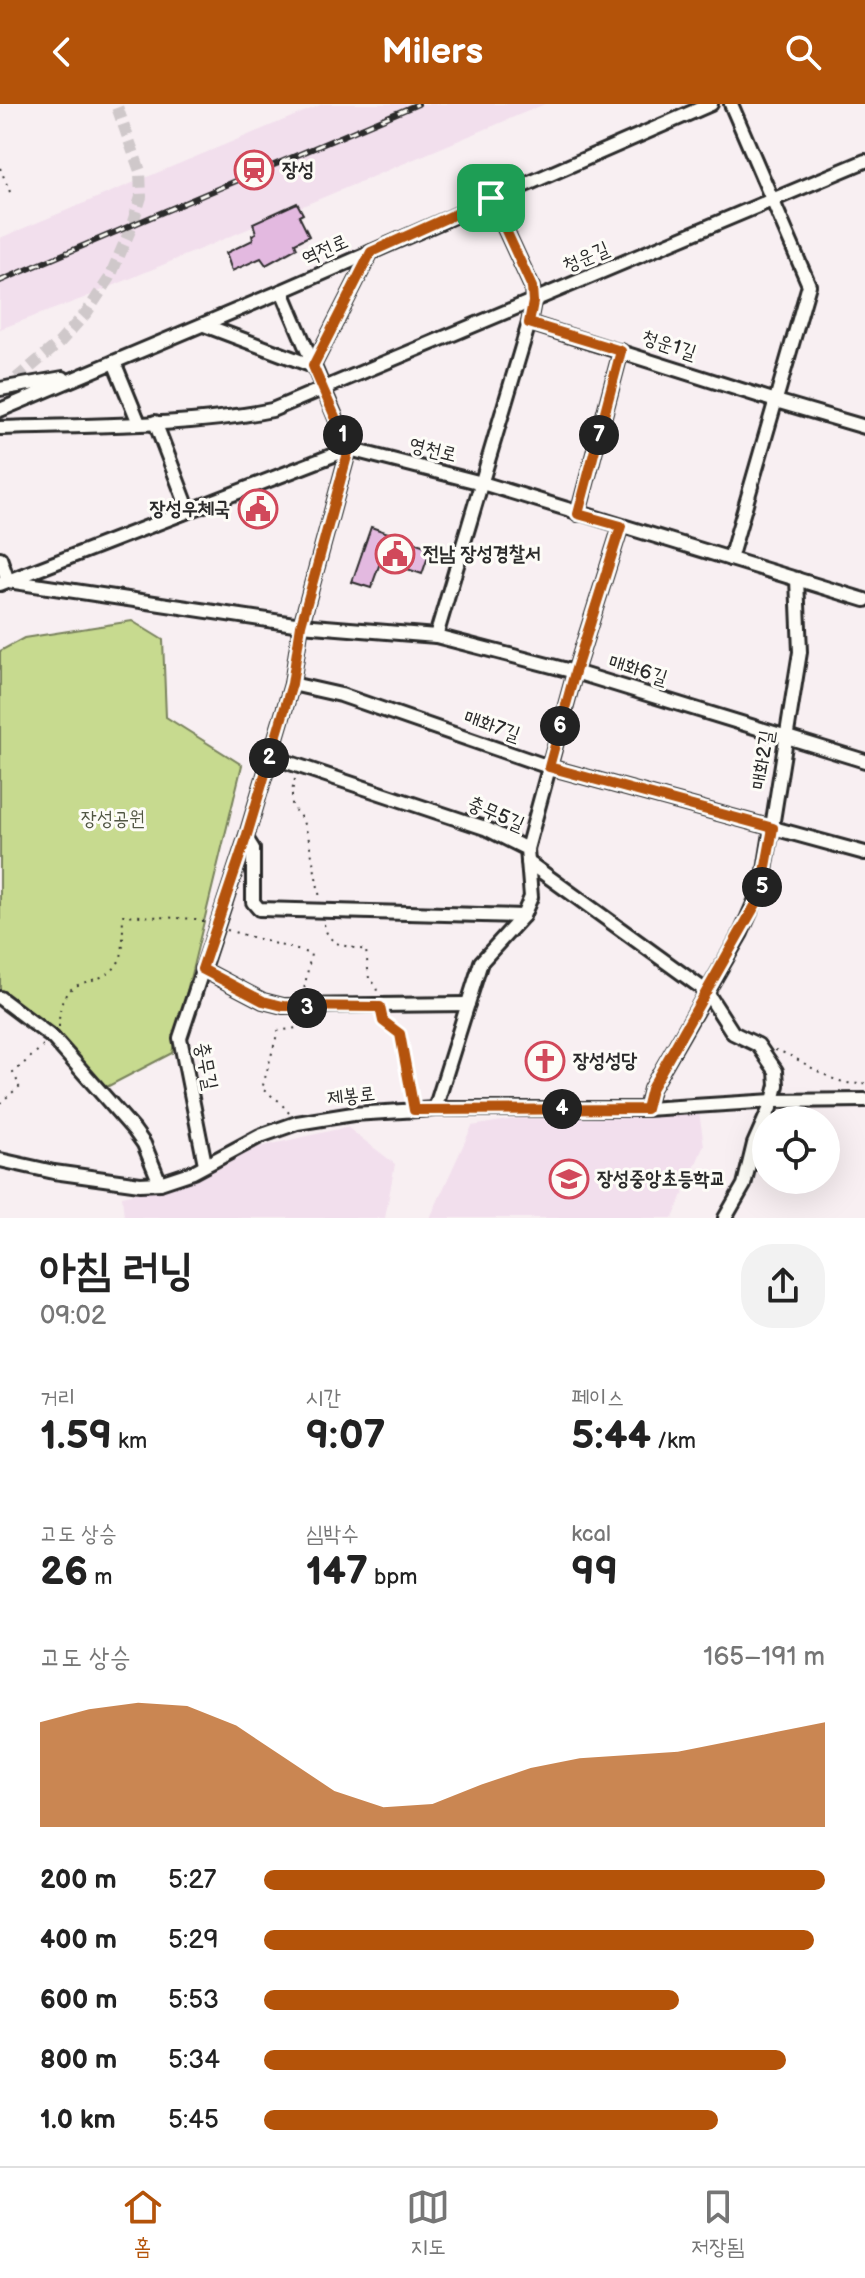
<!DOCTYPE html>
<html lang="ko">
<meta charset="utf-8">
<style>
:root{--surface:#fff;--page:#f2f2f2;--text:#222;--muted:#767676;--line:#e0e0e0;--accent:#b45309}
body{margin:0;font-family:"Balsamiq Sans","Poor Story",sans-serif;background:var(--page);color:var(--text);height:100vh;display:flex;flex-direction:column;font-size:30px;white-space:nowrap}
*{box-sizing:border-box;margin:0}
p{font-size:26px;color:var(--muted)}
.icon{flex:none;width:44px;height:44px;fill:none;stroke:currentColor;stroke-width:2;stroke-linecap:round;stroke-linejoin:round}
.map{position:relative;height:1114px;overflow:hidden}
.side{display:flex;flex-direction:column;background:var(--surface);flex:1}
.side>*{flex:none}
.fabs{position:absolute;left:752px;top:1002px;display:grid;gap:16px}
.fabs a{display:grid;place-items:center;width:88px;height:88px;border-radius:50%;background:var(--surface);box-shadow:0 8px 32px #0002;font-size:40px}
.pin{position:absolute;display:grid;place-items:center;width:68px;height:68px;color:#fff;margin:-34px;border-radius:16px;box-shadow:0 4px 12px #0006}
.km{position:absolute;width:40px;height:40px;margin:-20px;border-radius:50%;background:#222;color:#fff;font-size:22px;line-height:40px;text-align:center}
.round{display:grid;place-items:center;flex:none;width:84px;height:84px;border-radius:32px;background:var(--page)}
.overview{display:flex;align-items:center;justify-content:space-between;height:136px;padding:0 40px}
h1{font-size:44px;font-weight:700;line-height:60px}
.figures{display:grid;grid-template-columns:repeat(3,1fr);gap:12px;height:136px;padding:8px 40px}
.figures div{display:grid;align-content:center}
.figures b{font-size:40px;font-weight:700}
.figures small{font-size:22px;font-weight:400}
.figures p{font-size:22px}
.chart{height:224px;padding:16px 40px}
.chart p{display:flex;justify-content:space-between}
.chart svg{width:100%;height:144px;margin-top:8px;fill:var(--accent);opacity:.7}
ul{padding:0 40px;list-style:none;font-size:26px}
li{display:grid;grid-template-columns:128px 96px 1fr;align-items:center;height:60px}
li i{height:20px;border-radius:10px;background:var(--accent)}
header{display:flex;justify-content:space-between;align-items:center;height:104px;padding:0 40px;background:var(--accent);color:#fff;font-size:36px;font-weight:700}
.tab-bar{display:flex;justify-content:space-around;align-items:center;height:112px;border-top:2px solid var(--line);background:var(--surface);font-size:22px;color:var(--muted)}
.tab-bar a{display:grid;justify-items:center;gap:4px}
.tab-bar .current{color:var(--accent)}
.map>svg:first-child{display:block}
.built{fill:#f2dfed}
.green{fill:#c7da8f;stroke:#79825d;stroke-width:2}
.building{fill:#e3b9e0;stroke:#2b2b2b;stroke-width:2}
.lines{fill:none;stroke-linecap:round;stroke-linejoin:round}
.minor-tunnel{stroke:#cfc8ca;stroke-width:12;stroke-dasharray:12 6;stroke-linecap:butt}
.minor-casing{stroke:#2b2b2b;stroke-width:18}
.path{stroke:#2b2b2b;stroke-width:2;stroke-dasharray:2 6;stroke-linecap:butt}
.minor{stroke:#fdfcf7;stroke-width:12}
.rail-casing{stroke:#2b2b2b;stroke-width:6}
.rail{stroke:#fdfcf7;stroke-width:3;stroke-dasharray:9;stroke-linecap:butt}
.route-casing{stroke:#fff;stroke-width:16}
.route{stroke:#b45309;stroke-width:10}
.labels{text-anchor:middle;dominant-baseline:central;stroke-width:6;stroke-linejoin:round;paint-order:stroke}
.poi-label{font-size:20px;font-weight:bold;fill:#2b2b2b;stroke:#fdfcf7;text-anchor:start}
.street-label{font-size:20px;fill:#2b2b2b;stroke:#fdfcf7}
.park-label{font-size:20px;fill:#525744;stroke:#fdfcf7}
</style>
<header><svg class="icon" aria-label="back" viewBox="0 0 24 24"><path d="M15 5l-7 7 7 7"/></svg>Milers<svg class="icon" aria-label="search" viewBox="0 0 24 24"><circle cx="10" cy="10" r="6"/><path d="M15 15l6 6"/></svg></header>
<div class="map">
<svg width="865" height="1114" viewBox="0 0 865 1114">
<rect width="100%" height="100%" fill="#f8eff2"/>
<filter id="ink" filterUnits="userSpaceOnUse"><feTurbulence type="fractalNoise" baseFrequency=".0125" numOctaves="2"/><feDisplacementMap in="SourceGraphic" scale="16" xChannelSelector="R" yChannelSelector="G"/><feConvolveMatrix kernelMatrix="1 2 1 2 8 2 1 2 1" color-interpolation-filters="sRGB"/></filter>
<g filter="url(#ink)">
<g class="built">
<path d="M 323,0 L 545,0 L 84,194 L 0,225 L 0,134 Z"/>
<path d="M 699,1008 L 704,1041 L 673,1114 L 430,1114 L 472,1022 L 536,1011 Z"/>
<path d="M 347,1023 L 395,1060 L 385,1114 L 124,1114 L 122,1092 L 187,1078 L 255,1044 Z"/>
</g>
<path class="green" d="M 132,517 L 163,536 L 166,613 L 242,661 L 172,949 L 99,987 L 0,890 L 0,547 L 24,534 Z"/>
<g class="building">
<path d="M 297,99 L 303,110 L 299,112 L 309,132 L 295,139 L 297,144 L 266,161 L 261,154 L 232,167 L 226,149 L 253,136 L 252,131 L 256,129 L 253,119 Z"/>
<path d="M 371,423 L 431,444 L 422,470 L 381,456 L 371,484 L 352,478 Z"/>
</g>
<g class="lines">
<path class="minor-tunnel" d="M 3,286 L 59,239 L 87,208 L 109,175 L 131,124 L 141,93 L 140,67 L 116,0"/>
<defs>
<g id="minor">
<path d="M 491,94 L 532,183 L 533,198 L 529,219"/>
<path d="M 204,221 L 313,262 L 371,148"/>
<path d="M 114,258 L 139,319"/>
<path d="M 0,285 L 63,274"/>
<path d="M 0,306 L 282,187 L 711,0"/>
<path d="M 155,318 L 189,407"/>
<path d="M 0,324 C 87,321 187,323 272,306 L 865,57"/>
<path d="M 578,410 L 621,247"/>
<path d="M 0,454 L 8,477 L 301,521 L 436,532 L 575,568 L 865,657"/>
<path d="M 730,455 L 809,181 L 731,0"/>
<path d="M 0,480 L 349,345 L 482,379 L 865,496"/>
<path d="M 436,532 L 529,219 L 776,297 L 865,323"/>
<path d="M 292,580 L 341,591 L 549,663 L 865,749"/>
<path d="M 269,652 L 485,724 L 527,745 L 531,793 L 523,812 L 481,858 L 435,1005"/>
<path d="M 246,734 L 253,745 L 253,798 L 259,805 L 523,812"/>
<path d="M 527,745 L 575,568 L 621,422"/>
<path d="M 528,758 L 706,887 L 733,929 L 758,941 L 776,967 L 777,981 L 773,997 L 754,1040 L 744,1081 L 725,1114"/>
<path d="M 202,865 L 263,897 L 283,902 L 468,900"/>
<path d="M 0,894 L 53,934 L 134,1026 L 144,1040 L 160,1079"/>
<path d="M 646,1005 L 651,985 L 741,829 L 763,779 L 800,548 L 797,475"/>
<path d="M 0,1056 L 54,1068 L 140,1080 L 160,1079 L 193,1068 L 260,1032 L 297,1019 L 353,1010 L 435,1005 L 646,1005 L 773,997 L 865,996"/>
<path d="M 205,1060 L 180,934 L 246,734 L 292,580 L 301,521 L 349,345 L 282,187"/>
</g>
</defs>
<use href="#minor" class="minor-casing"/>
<g class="path">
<path d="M 0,64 L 10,88"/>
<path d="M 295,675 L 292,687 L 292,703 L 302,715 L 308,731 L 320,794"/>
<path d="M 324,820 C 328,843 347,842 366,846 L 369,875 L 376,881 L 377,888"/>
<path d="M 227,826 L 311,850 L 303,891"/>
<path d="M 382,914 L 400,930 L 411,994"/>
<path d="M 59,923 C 58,860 104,891 120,855 C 125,844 122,824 123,811 L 196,815 L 206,818"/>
<path d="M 775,946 C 805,954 832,985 865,979"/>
<path d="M 0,999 L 20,982 L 13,969 L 43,942"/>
<path d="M 289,1009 L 279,997 L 262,985 L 278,927 L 296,924 L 298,913"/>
</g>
<use href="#minor" class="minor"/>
<defs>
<path id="rail" d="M 0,177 L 418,0"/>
</defs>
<use href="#rail" class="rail-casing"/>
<use href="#rail" class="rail"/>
</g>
</g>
<g class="lines" filter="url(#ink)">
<defs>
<path id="route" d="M 491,94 L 532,183 L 533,198 L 529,219 L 621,247 L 578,410 L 621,422 L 575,568 L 549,663 L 773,724 L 763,779 L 756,800 L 651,985 L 646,1005 L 414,1006 L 400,930 L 383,917 L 380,903 L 283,902 L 263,897 L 202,865 L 246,734 L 292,580 L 301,521 L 349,345 L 313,262 L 371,148 Z"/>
</defs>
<use href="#route" class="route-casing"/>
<use href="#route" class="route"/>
</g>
<defs>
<symbol id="station-ring" viewBox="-11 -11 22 22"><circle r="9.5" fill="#fdfcf7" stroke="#d1495b" stroke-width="1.5"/><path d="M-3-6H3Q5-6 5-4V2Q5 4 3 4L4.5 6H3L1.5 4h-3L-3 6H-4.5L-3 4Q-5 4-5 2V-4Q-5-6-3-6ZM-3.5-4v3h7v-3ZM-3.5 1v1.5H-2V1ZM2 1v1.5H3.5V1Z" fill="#d1495b"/></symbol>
<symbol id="civic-ring" viewBox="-11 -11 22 22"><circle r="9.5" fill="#fdfcf7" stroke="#d1495b" stroke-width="1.5"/><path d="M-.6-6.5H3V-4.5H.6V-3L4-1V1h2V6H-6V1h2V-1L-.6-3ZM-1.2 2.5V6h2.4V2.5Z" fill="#d1495b"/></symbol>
<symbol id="church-ring" viewBox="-11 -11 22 22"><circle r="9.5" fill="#fdfcf7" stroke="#d1495b" stroke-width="1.5"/><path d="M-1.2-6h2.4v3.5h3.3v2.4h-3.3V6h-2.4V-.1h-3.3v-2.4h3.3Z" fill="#d1495b"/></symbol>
<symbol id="school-ring" viewBox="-11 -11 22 22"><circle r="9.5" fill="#fdfcf7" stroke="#d1495b" stroke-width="1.5"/><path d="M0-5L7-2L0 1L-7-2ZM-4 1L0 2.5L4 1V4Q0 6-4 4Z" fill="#d1495b"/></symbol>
</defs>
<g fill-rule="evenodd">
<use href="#station-ring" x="232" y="44" width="44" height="44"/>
<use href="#civic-ring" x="236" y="383" width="44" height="44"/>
<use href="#civic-ring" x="373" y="428" width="44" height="44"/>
<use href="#church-ring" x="523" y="935" width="44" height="44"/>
<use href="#school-ring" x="547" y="1053" width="44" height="44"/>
</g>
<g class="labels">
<g class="poi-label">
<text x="282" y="66">장성</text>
<text x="230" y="405" text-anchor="end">장성우체국</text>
<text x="423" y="450">전남 장성경찰서</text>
<text x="573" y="957">장성성당</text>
<text x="597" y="1075">장성중앙초등학교</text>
</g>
<g class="street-label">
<text transform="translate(325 146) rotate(-24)">역전로</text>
<text transform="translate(586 153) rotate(-23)">청운길</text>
<text transform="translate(669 241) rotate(18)">청운1길</text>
<text transform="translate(433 346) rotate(14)">영천로</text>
<text transform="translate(638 566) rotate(17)">매화6길</text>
<text transform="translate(492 622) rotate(19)">매화7길</text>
<text transform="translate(763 656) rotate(-81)">매화2길</text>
<text transform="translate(496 710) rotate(23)">충무5길</text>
<text transform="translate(206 962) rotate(79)">충무길</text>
<text transform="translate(351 992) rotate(-6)">제봉로</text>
</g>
<g class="park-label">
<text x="113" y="715">장성공원</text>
</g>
</g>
</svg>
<div class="fabs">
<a><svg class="icon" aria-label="locate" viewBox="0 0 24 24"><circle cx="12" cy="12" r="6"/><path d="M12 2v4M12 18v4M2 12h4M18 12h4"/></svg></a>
</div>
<div class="pin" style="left:491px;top:94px;background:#1e9e55"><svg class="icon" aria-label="arrive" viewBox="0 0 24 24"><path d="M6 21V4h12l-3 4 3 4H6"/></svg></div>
<b class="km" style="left:343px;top:331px">1</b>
<b class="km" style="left:269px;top:654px">2</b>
<b class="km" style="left:307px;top:904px">3</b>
<b class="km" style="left:562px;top:1005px">4</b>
<b class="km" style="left:762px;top:783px">5</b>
<b class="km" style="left:560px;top:622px">6</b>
<b class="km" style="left:599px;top:331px">7</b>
</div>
<section class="side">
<div class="overview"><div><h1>아침 러닝</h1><p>09:02</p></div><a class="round"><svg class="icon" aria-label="share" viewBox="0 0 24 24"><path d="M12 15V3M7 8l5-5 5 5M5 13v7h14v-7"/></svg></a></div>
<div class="figures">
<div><p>거리</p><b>1.59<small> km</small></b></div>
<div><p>시간</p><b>9:07</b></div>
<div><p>페이스</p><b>5:44<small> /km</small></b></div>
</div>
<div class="figures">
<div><p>고도 상승</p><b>26<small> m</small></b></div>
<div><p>심박수</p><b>147<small> bpm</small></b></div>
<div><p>kcal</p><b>99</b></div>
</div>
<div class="chart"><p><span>고도 상승</span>165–191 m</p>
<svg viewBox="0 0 160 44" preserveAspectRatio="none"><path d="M0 44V12L10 8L20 6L30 7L40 13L50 23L60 33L70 38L80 37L90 31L100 26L110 23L120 22L130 21L140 18L150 15L160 12V44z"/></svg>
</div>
<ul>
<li><b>200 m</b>5:27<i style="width:100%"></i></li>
<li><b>400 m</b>5:29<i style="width:98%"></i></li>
<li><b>600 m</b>5:53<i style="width:74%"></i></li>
<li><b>800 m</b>5:34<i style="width:93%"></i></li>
<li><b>1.0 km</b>5:45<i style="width:81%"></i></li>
</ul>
</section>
<nav class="tab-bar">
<a class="current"><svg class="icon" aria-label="home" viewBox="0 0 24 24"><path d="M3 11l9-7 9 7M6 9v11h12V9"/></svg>홈</a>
<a><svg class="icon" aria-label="map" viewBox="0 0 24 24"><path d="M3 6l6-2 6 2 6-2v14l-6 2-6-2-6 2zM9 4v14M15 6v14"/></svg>지도</a>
<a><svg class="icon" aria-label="saved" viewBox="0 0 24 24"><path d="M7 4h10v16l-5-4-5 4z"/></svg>저장됨</a>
</nav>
